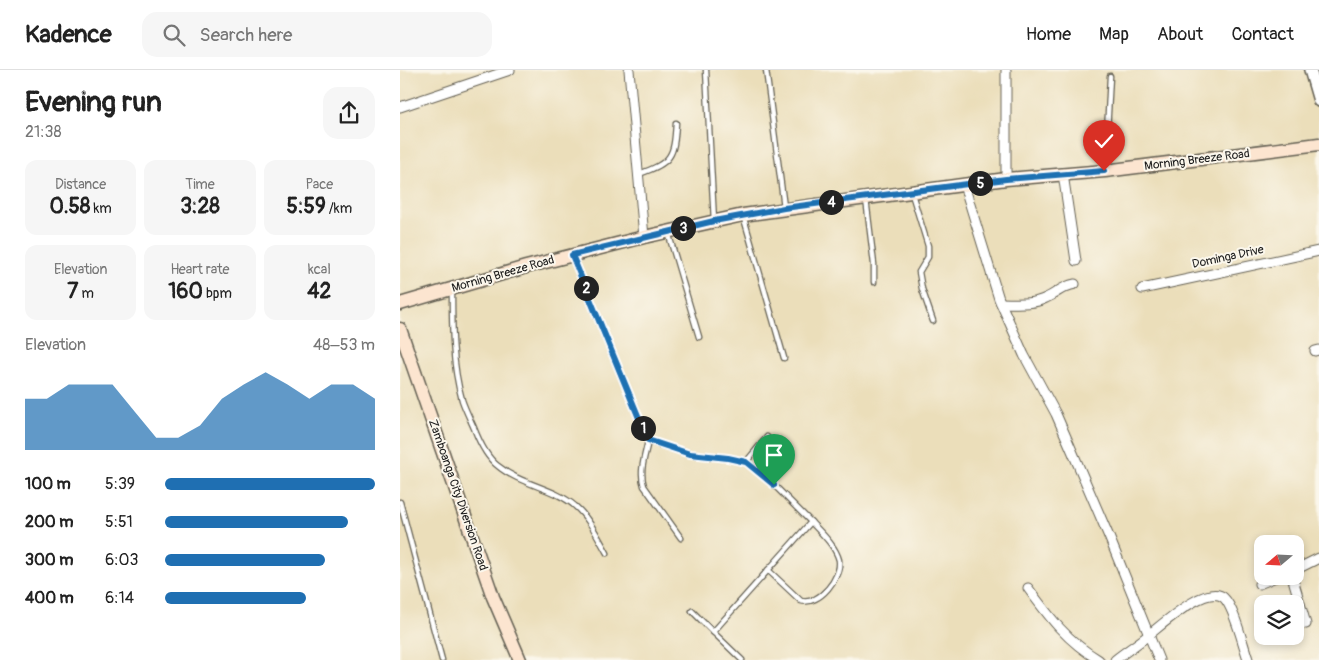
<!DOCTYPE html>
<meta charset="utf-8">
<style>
:root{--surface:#fff;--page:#f6f6f6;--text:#222;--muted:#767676;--line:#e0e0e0;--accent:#1f6fb2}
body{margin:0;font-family:Pangolin,sans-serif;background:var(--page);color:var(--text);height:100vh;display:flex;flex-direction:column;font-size:19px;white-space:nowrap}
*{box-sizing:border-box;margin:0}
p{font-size:16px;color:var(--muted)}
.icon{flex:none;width:28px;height:28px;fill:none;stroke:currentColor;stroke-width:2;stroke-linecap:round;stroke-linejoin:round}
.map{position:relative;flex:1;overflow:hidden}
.side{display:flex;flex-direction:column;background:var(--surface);width:400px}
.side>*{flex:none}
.needle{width:32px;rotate:251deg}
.buttons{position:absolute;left:854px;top:465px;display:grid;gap:10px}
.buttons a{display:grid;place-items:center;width:50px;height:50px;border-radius:10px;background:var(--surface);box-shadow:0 2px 8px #0003;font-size:25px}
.pin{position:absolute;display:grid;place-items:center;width:42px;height:42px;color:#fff;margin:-51px -21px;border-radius:50% 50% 50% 0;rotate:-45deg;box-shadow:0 0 5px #0007}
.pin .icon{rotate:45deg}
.km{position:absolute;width:25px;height:25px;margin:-12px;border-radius:50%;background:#222;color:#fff;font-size:14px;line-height:25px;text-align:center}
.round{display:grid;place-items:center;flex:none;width:52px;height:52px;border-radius:15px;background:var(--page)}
.summary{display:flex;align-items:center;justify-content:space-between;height:85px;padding:0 25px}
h1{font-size:28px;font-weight:800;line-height:38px}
.stats{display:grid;grid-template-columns:repeat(3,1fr);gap:8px;height:85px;padding:5px 25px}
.stats div{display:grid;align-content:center;border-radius:12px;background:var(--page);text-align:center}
.stats b{font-size:21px;font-weight:800}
.stats small{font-size:14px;font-weight:400}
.stats p{font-size:14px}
.chart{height:140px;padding:10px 25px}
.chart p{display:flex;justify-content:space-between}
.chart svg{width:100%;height:90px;margin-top:5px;fill:var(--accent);opacity:.7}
ul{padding:0 25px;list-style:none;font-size:16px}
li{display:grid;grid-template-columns:80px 60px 1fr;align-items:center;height:38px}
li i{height:12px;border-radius:6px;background:var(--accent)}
header{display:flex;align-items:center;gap:30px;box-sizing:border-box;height:70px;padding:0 25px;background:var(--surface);border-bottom:1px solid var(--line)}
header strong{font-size:24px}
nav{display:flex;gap:28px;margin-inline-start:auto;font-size:18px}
.search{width:350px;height:45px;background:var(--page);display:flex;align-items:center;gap:12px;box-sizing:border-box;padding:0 18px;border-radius:15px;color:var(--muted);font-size:19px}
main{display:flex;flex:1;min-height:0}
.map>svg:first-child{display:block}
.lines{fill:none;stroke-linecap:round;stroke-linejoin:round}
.service-casing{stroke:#646053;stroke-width:7}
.minor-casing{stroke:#646053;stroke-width:11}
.tertiary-casing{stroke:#646053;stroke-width:14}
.secondary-casing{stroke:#646053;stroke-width:15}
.service{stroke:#fff;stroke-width:4.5}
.minor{stroke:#fff;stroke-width:9}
.tertiary{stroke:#fff;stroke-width:11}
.secondary{stroke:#fce5d0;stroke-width:12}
.route-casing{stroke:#fff;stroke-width:10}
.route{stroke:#1f6fb2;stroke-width:6}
.labels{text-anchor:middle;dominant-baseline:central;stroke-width:4;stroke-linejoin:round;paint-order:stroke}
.street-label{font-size:12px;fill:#1c1c1c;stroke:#fbf7ec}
</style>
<header>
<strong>Kadence</strong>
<div class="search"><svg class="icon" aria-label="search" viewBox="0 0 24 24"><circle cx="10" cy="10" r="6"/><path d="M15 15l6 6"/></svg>Search here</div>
<nav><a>Home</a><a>Map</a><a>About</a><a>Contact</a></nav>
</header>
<main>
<section class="side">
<div class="summary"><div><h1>Evening run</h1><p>21:38</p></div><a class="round"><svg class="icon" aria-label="share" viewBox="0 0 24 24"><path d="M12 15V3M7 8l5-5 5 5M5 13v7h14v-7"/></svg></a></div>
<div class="stats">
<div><p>Distance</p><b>0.58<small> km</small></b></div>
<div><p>Time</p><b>3:28</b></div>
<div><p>Pace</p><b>5:59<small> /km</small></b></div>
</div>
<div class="stats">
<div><p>Elevation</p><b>7<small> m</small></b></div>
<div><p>Heart rate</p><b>160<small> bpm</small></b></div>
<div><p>kcal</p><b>42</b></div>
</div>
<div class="chart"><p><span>Elevation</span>48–53 m</p>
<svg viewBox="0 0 160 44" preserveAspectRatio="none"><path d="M0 44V19L10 19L20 12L30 12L40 12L50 25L60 38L70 38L80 32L90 19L100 12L110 6L120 12L130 19L140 12L150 12L160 19V44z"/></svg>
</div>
<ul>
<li><b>100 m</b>5:39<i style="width:100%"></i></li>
<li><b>200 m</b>5:51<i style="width:87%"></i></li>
<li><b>300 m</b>6:03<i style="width:76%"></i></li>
<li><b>400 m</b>6:14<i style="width:67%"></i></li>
</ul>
</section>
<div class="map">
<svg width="919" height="590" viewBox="0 0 919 590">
<rect width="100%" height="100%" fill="#fbf7ec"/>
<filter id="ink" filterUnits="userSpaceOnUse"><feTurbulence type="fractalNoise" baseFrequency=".02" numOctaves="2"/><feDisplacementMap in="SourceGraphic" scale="10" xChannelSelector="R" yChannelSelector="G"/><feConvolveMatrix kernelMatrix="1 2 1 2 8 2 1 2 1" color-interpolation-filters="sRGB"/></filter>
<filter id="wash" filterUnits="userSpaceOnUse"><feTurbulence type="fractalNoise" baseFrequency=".0096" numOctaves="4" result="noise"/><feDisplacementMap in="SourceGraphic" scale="20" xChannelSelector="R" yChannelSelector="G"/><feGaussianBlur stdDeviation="1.12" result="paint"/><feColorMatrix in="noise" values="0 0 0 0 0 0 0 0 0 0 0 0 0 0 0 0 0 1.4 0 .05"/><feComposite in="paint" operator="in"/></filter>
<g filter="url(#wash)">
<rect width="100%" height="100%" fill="#ebdeba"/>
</g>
<g filter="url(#ink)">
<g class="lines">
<defs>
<g id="service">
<path d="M 306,0 L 314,151"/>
<path d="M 366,0 L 384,137"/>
<path d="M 705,100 L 710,6"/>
<path d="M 239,104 C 272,92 274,87 276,53"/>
<path d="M 512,124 L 528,176 L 528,187 L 519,202 L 522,219 L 533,251"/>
<path d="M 466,129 L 474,194 L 474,212"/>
<path d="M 343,145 L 384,288"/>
<path d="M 268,162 L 299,267"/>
<path d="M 172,186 L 248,371 C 245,386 239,401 244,416 L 281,468"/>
<path d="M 52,220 C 52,257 52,294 62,330 C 65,339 70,349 74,358 C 79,371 86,387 98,396 C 121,415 155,418 175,436 C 189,448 198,467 207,483"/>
<path d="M 248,371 L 290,384 L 328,388 L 346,392 L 367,367"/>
<path d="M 0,432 L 42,590"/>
<path d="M 368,500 L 401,531 C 419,536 442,507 439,490 C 435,475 421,463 411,452"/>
<path d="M 292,541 L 313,562"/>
<path d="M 342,590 L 313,562 L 411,452 L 374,415 L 346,392"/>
</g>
<g id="minor">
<path d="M 229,0 L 244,167"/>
<path d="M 606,0 L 606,109"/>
<path d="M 0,37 L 110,0"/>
<path d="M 663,104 L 676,191"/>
<path d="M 564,115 L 599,229 L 624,285 L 656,344 L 673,383 L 710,469 L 759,590"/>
<path d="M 742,219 L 919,181"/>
<path d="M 601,233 C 616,233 632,235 646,228 C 658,223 660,217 675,214"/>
<path d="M 915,281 L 919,280"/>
<path d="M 895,500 L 919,488"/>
<path d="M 892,506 L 906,554"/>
<path d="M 859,514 L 878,506"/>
<path d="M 628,518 C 650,548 667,571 699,590"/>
<path d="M 715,590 C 725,582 736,575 746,567 C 760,557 807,512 824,528 C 834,537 843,575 848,589"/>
</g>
<path id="tertiary" d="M 910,0 L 919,31"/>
<g id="secondary">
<path d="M 0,234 L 126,197 L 244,167 L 343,145 L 606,109 L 705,101 L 919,74"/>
<path d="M 0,259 L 93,527 L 120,590"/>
</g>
</defs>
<use href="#service" class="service-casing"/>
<use href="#minor" class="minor-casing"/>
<use href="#tertiary" class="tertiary-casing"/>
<use href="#secondary" class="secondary-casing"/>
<use href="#service" class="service"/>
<use href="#minor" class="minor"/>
<use href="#tertiary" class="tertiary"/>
<use href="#secondary" class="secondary"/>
</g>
</g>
<g class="lines" filter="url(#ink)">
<defs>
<path id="route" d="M 374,415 L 346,392 L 328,388 L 290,384 L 248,370 L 172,185 L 314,151 L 384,138 L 606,109 L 704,101"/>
</defs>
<use href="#route" class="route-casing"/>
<use href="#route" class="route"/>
</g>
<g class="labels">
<g class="street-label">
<text transform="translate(797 90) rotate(-7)">Morning Breeze Road</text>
<text transform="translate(828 187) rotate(-12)">Dominga Drive</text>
<text transform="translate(103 204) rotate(-16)">Morning Breeze Road</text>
<text transform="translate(58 425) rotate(71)">Zamboanga City Diversion Road</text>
</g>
</g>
</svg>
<div class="buttons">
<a><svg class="needle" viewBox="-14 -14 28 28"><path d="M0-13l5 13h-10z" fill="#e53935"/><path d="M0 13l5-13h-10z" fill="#767676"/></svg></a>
<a><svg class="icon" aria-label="layers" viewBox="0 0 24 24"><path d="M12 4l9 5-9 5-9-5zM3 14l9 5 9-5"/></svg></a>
</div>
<div class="pin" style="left:374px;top:415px;background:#1e9e55"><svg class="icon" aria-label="arrive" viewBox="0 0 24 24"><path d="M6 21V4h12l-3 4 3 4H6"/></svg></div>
<div class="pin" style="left:704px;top:101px;background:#d93025"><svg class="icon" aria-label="check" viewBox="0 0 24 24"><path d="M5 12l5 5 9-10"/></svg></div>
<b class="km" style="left:243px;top:358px">1</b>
<b class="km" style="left:186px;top:218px">2</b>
<b class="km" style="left:283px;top:158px">3</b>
<b class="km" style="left:431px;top:132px">4</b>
<b class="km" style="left:580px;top:113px">5</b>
</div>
</main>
